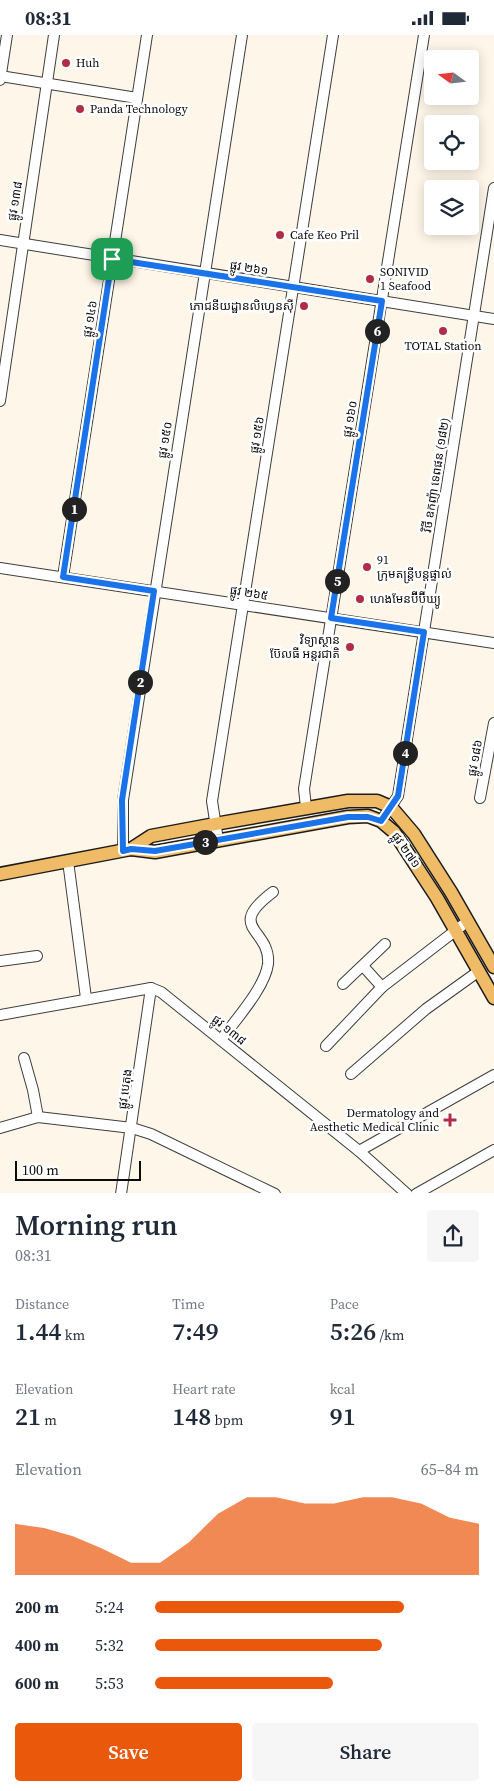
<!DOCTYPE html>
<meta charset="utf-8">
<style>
:root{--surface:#fff;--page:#f6f6f7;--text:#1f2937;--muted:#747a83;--accent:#ea580c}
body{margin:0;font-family:"Source Serif 4","Noto Sans Khmer",serif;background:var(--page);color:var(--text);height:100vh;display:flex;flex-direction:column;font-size:19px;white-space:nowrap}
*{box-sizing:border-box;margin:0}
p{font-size:16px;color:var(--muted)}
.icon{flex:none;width:28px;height:28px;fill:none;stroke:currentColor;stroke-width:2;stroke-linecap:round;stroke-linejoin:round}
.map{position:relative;height:1158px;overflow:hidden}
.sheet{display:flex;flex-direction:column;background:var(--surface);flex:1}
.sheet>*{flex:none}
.needle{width:32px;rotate:285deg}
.controls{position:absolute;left:424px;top:15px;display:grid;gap:10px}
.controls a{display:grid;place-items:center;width:55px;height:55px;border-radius:5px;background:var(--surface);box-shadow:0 2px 12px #0003;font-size:25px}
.scale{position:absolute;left:15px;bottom:12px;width:126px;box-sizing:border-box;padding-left:5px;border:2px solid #0b0b0b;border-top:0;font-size:14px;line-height:18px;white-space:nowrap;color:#0b0b0b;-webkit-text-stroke:4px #fff;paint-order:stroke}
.pin{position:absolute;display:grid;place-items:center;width:42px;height:42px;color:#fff;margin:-21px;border-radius:10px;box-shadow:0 2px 8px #0006}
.km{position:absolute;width:25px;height:25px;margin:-12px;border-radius:50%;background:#222;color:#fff;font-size:14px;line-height:25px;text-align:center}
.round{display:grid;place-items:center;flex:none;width:52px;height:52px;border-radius:5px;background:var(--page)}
.overview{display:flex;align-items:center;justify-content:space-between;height:85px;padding:0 15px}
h1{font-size:28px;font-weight:600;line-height:38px}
.metrics{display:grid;grid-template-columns:repeat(3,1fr);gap:8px;height:85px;padding:5px 15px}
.metrics div{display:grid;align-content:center}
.metrics b{font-size:25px;font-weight:600}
.metrics small{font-size:14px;font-weight:400}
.metrics p{font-size:14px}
.chart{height:140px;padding:10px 15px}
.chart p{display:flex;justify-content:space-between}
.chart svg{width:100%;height:90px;margin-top:5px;fill:var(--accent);opacity:.7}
.cta{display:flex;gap:10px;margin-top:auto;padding:10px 15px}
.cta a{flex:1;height:58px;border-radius:5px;background:var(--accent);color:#fff;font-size:20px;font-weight:600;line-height:58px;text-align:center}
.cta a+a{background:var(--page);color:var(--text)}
ul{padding:0 15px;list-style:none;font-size:16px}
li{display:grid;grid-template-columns:80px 60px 1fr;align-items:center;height:38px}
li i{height:12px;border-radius:6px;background:var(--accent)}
.status{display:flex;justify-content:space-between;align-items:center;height:35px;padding:0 25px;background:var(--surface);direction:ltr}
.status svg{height:14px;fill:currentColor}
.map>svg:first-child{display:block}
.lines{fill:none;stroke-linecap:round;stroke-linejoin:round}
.minor-casing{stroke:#3e3e3e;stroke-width:12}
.major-casing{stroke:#1c1c1c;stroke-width:15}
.minor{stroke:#fff;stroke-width:10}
.major{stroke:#f0bb67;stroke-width:12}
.route-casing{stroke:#fff;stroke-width:10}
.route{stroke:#1a73e8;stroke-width:6}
.poi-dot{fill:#b12c45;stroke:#fff;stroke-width:2}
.labels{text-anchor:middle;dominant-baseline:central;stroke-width:5;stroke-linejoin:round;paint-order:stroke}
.poi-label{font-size:12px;fill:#0b0b0b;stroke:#fff;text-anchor:start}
.street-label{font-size:12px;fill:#0b0b0b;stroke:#fff}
</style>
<div class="status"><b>08:31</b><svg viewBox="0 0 49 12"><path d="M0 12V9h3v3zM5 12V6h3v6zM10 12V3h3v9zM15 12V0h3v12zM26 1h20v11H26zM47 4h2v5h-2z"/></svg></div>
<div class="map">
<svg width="494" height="1159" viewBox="0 0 494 1159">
<rect width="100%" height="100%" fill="#fef7e9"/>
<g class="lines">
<defs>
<g id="minor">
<path d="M 0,41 L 137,63"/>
<path d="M 0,45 L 7,0"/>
<path d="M 0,205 L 494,284"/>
<path d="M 0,366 L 54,0"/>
<path d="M 0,533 L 494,608"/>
<path d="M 63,542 L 147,0"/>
<path d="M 480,763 L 494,688"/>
<path d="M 306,772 L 304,754 L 424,0"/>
<path d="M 381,786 L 398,761 L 494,153"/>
<path d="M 218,805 L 212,766 L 333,0"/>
<path d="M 123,816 L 123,765 L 242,0"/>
<path d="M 68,826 L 86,963"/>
<path d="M 0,926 L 37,921"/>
<path d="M 363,931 L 382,952"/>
<path d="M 343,949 L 385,909"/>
<path d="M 0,980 L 151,953 L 161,957 L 359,1116 L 407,1159"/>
<path d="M 221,1005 C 235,985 265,953 268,929 C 271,893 224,894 273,857"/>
<path d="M 326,1011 L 382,952 L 468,886"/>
<path d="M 24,1023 L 33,1055 L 38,1082"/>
<path d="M 351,1039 L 426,974 L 479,936"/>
<path d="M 0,1093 L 38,1082 L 132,1093 L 151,1099 L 275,1159"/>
<path d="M 359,1116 L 494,1040"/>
<path d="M 121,1159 L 151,953"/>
<path d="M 416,1159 L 494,1115"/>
</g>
<g id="major">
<path d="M 131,814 L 151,801 L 215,789 L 348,766 L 377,766 L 391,772 L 414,799 L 451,857 L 494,932"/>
<path d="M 0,839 L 131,814 L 155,817 L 348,782 L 368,781 L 381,786 L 394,797 L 437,863 L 494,963"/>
</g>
</defs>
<use href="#minor" class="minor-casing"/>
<use href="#major" class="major-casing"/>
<use href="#minor" class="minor"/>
<use href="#major" class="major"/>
</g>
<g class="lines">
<defs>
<path id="route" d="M 112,224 L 382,266 L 331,583 L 424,597 L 398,761 L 381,786 L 368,782 L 348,782 L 155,816 L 131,814 L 123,816 L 122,765 L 154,556 L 63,542 Z"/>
</defs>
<use href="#route" class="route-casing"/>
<use href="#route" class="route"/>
</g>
<g class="poi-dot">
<circle cx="66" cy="28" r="5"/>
<circle cx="80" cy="74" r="5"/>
<circle cx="280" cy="200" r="5"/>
<circle cx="370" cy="244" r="5"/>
<circle cx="304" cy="271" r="5"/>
<circle cx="443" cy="296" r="5"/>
<circle cx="367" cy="532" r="5"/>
<circle cx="360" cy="564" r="5"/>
<circle cx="350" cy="612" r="5"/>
<path d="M447.5 1077.5h5v5h5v5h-5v5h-5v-5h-5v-5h5z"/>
</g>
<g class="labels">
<g class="poi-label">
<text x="76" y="28">Huh</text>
<text x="90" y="74">Panda Technology</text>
<text x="290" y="200">Cafe Keo Pril</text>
<text x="380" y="237">SONIVID<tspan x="380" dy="14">1 Seafood</tspan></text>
<text x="294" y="271" text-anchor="end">ភោជនីយដ្ឋានលិហ្វេនសុី</text>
<text x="443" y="311" text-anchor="middle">TOTAL Station</text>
<text x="377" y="525">91<tspan x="377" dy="14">ក្រុមតន្រ្តីបន្តផ្ទាល់</tspan></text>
<text x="370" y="564">ហេងមែនប៊ីប៊ីឃ្យូ</text>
<text x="340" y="605" text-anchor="end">វិទ្យាស្ថាន<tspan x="340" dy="14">ប៊ែលធី អន្ដរជាតិ</tspan></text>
<text x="439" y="1078" text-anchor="end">Dermatology and<tspan x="439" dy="14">Aesthetic Medical Clinic</tspan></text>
</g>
<g class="street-label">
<text transform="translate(15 166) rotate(-81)">ផ្លូវ ១៣៨</text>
<text transform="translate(249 233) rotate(9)">ផ្លូវ ២៦១</text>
<text transform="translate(90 284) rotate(-81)">ផ្លូវ ១៤៦</text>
<text transform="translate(350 384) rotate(-81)">ផ្លូវ ១៦០</text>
<text transform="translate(257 400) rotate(-81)">ផ្លូវ ១៥៦</text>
<text transform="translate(165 405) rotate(-81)">ផ្លូវ ១៥០</text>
<text transform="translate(436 440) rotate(-81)">វិថី ឧកញ៉ា ទេពផន (១៨២)</text>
<text transform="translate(249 558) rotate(9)">ផ្លូវ ២៦៥</text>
<text transform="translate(475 723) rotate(-80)">ផ្លូវ ១៨៦</text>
<text transform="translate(406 815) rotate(55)">ផ្លូវ ២៧១</text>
<text transform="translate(229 995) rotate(39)">ផ្លូវ ១៣៨</text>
<text transform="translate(125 1054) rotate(-82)">ផ្លូវ បេតុង</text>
</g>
</g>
</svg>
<div class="controls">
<a><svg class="needle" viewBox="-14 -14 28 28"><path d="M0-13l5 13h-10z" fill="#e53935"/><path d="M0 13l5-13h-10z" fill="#747a83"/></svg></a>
<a><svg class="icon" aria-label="locate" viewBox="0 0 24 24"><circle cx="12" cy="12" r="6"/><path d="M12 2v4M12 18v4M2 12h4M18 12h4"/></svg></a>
<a><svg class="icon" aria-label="layers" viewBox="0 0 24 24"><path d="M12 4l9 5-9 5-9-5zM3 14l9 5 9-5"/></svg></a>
</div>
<div class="scale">100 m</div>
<div class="pin" style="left:112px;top:224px;background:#1e9e55"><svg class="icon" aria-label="arrive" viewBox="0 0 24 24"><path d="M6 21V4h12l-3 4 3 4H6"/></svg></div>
<b class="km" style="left:74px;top:474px">1</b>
<b class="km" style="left:140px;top:647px">2</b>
<b class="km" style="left:205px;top:807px">3</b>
<b class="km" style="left:405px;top:718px">4</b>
<b class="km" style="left:337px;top:546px">5</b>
<b class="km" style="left:377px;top:296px">6</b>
</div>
<section class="sheet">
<div class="overview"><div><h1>Morning run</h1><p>08:31</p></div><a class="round"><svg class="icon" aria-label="share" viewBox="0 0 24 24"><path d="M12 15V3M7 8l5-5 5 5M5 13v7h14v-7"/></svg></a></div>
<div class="metrics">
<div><p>Distance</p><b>1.44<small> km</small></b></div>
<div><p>Time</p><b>7:49</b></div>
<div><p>Pace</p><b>5:26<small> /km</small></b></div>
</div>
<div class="metrics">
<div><p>Elevation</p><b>21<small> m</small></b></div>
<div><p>Heart rate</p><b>148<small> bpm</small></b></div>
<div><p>kcal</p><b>91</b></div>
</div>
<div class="chart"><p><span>Elevation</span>65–84 m</p>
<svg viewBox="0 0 160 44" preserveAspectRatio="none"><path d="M0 44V19L10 21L20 25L30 31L40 38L50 38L60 28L70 14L80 6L90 6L100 9L110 9L120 6L130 6L140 9L150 16L160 19V44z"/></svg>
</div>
<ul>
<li><b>200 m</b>5:24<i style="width:77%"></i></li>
<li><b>400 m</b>5:32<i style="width:70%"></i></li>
<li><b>600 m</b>5:53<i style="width:55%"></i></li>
</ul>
<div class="cta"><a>Save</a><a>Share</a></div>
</section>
